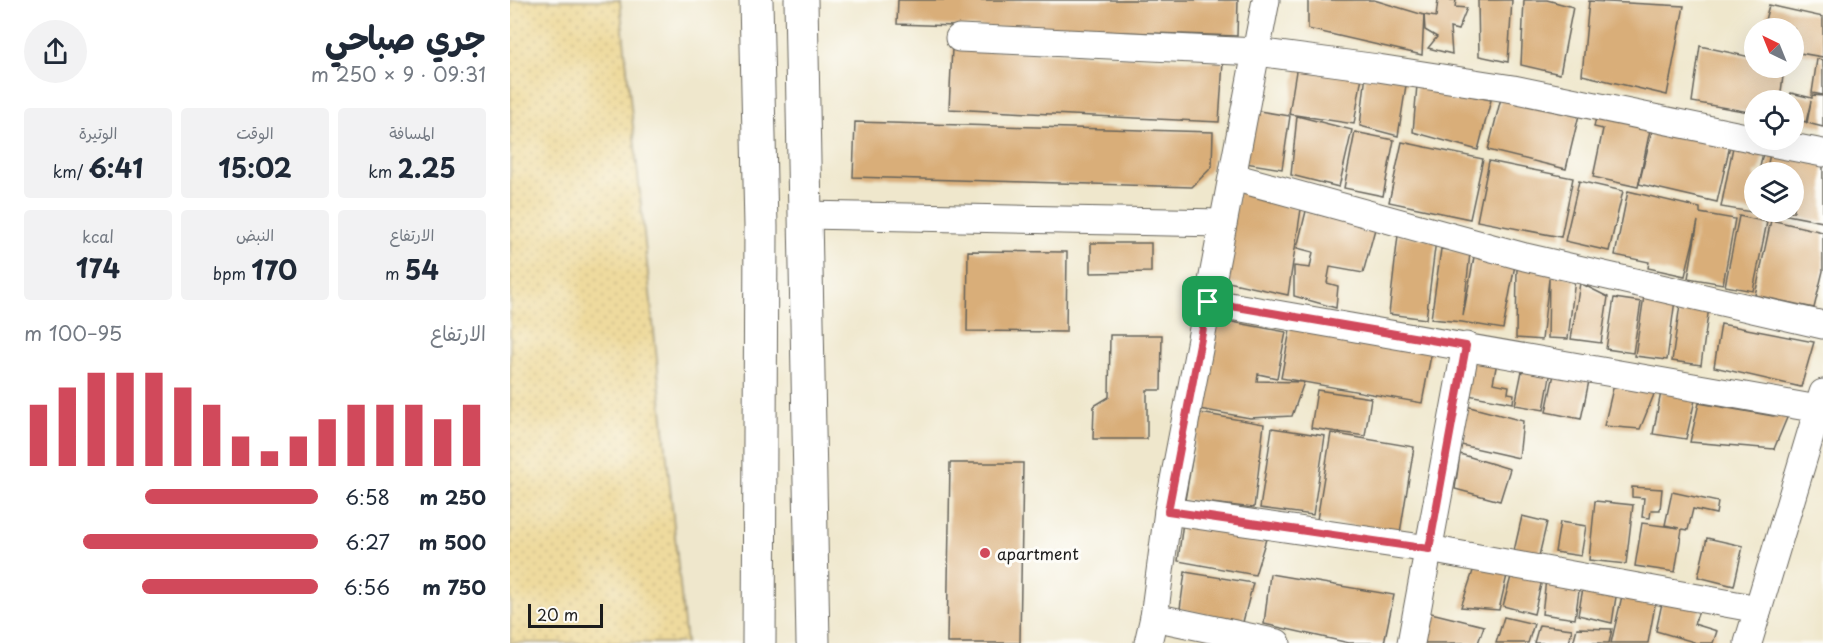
<!DOCTYPE html>
<html lang="ar">
<meta charset="utf-8">
<style>
:root{--surface:#fff;--page:#f2f2f3;--text:#1f2937;--muted:#747a83;--accent:#d1495b}
body{margin:0;font-family:"Playpen Sans","Playpen Sans Arabic",sans-serif;background:var(--page);color:var(--text);direction:rtl;height:100vh;display:flex;flex-direction:column;font-size:22px;white-space:nowrap}
*{box-sizing:border-box;margin:0}
p{font-size:20px;color:var(--muted)}
.icon{flex:none;width:33px;height:33px;fill:none;stroke:currentColor;stroke-width:2;stroke-linecap:round;stroke-linejoin:round}
.map{position:relative;flex:1;overflow:hidden;direction:ltr}
.panel{display:flex;flex-direction:column;background:var(--surface);width:510px}
.panel>*{flex:none}
.needle{width:39px;rotate:317deg}
.buttons{position:absolute;left:1234px;top:18px;display:grid;gap:12px}
.buttons a{display:grid;place-items:center;width:60px;height:60px;border-radius:50%;background:var(--surface);box-shadow:0 6px 24px #0002;font-size:30px}
.scale{position:absolute;left:18px;bottom:15px;width:75px;box-sizing:border-box;padding-left:6px;border:3px solid #1c1c1c;border-top:0;font-size:16px;line-height:21px;white-space:nowrap;color:#1c1c1c;-webkit-text-stroke:4px #fdfcf7;paint-order:stroke}
.pin{position:absolute;display:grid;place-items:center;width:51px;height:51px;color:#fff;margin:-26px;border-radius:12px;box-shadow:0 3px 9px #0006}
.round{display:grid;place-items:center;flex:none;width:63px;height:63px;border-radius:32px;background:var(--page)}
.summary{display:flex;align-items:center;justify-content:space-between;height:102px;padding:0 24px}
h1{font-size:33px;font-weight:700;line-height:45px}
.stats{display:grid;grid-template-columns:repeat(3,1fr);gap:9px;height:102px;padding:6px 24px}
.stats div{display:grid;align-content:center;border-radius:6px;background:var(--page);text-align:center}
.stats b{font-size:26px;font-weight:700}
.stats small{font-size:16px;font-weight:400}
.stats p{font-size:16px}
.chart{height:168px;padding:12px 24px}
.chart p{display:flex;justify-content:space-between}
.chart svg{width:100%;height:108px;margin-top:6px;stroke:var(--accent);stroke-width:6}
ul{padding:0 24px;list-style:none;font-size:20px}
li{display:grid;grid-template-columns:96px 72px 1fr;align-items:center;height:45px}
li i{height:15px;border-radius:8px;background:var(--accent)}
main{display:flex;flex:1;min-height:0}
.map>svg:first-child{display:block}
.sand{fill:url(#sand-dots);stroke:#857b5d;stroke-width:1.5}
.building{fill:#d9ae79}
.lines{fill:none;stroke-linecap:round;stroke-linejoin:round}
.minor-casing{stroke:#66635a;stroke-width:29}
.primary-casing{stroke:#66635a;stroke-width:35}
.minor{stroke:#fff;stroke-width:27}
.primary{stroke:#fff;stroke-width:33}
.route-casing{stroke:#fff;stroke-width:12}
.route{stroke:#d1495b;stroke-width:8}
.poi-dot{fill:#d1495b;stroke:#fdfcf7;stroke-width:2}
.labels{text-anchor:middle;dominant-baseline:central;stroke-width:6;stroke-linejoin:round;paint-order:stroke}
.poi-label{font-size:16px;fill:#1c1c1c;stroke:#fdfcf7;text-anchor:start}
</style>
<main>
<div class="map">
<svg width="1313" height="643" viewBox="0 0 1313 643">
<defs>
<pattern id="sand-dots" width="8" height="8" patternUnits="userSpaceOnUse" patternTransform="scale(1.5)"><rect width="8" height="8" fill="#eeda9e"/><path d="M2 2h.1M6 6h.1" fill="none" stroke="#ccba88" stroke-width="1.8" stroke-linecap="round"/></pattern>
</defs>
<rect width="100%" height="100%" fill="#fdfcf7"/>
<filter id="ink" filterUnits="userSpaceOnUse"><feTurbulence type="fractalNoise" baseFrequency=".0167" numOctaves="2"/><feDisplacementMap in="SourceGraphic" scale="12" xChannelSelector="R" yChannelSelector="G"/><feConvolveMatrix kernelMatrix="1 2 1 2 8 2 1 2 1" color-interpolation-filters="sRGB"/></filter>
<filter id="wash" filterUnits="userSpaceOnUse"><feTurbulence type="fractalNoise" baseFrequency=".008" numOctaves="4" result="noise"/><feDisplacementMap in="SourceGraphic" scale="24" xChannelSelector="R" yChannelSelector="G"/><feGaussianBlur stdDeviation="1.35" result="paint"/><feColorMatrix in="noise" values="0 0 0 0 0 0 0 0 0 0 0 0 0 0 0 0 0 1.4 0 .05"/><feComposite in="paint" operator="in"/></filter>
<g filter="url(#wash)">
<rect width="100%" height="100%" fill="#efe7cc"/>
<path class="sand" d="M 0,0 L 110,0 L 176,643 L 0,643 Z"/>
<g id="blocks">
<g class="building">
<path d="M 388,0 L 728,0 L 727,36 L 387,24 Z"/>
<path d="M 798,0 L 864,0 L 914,15 L 912,55 L 798,29 Z"/>
<path d="M 928,0 L 946,0 L 945,7 L 957,8 L 948,30 L 940,28 L 942,54 L 918,48 L 927,37 L 915,30 L 914,15 L 926,17 Z"/>
<path d="M 968,0 L 1002,0 L 998,62 L 969,56 Z"/>
<path d="M 1014,0 L 1037,0 L 1063,7 L 1050,74 L 1011,65 Z"/>
<path d="M 1079,1 L 1174,6 L 1157,95 L 1072,75 Z"/>
<path d="M 1259,5 L 1313,17 L 1313,57 L 1284,52 L 1284,28 L 1253,28 Z"/>
<path d="M 1190,46 L 1245,58 L 1245,68 L 1274,68 L 1270,100 L 1245,100 L 1245,113 L 1182,102 Z"/>
<path d="M 442,48 L 713,62 L 709,122 L 439,109 Z"/>
<path d="M 1307,59 L 1313,60 L 1313,95 L 1302,93 Z"/>
<path d="M 787,65 L 852,76 L 844,124 L 779,114 Z"/>
<path d="M 856,74 L 897,79 L 888,136 L 850,126 Z"/>
<path d="M 907,85 L 981,100 L 968,150 L 903,132 Z"/>
<path d="M 1281,93 L 1302,98 L 1302,95 L 1313,96 L 1313,127 L 1297,123 L 1301,101 L 1296,122 L 1284,119 L 1284,100 L 1279,100 Z"/>
<path d="M 991,98 L 1069,115 L 1056,169 L 978,150 Z"/>
<path d="M 743,110 L 780,116 L 772,169 L 735,163 Z"/>
<path d="M 1087,113 L 1141,125 L 1128,187 L 1083,177 L 1093,129 L 1084,127 Z"/>
<path d="M 787,116 L 842,130 L 829,187 L 781,175 Z"/>
<path d="M 345,122 L 703,132 L 702,167 L 682,187 L 343,177 Z"/>
<path d="M 1144,123 L 1221,141 L 1207,202 L 1129,184 Z"/>
<path d="M 845,132 L 884,140 L 873,196 L 834,188 Z"/>
<path d="M 892,142 L 973,159 L 960,219 L 879,202 Z"/>
<path d="M 1224,142 L 1254,148 L 1249,172 L 1245,172 L 1245,192 L 1241,212 L 1211,207 Z"/>
<path d="M 1260,154 L 1313,165 L 1313,222 L 1267,213 L 1284,212 L 1284,172 L 1256,172 Z"/>
<path d="M 979,161 L 1063,178 L 1051,237 L 967,221 Z"/>
<path d="M 1069,181 L 1113,191 L 1099,251 L 1055,241 Z"/>
<path d="M 729,191 L 791,209 L 778,295 L 709,280 Z"/>
<path d="M 1118,191 L 1190,208 L 1190,213 L 1225,219 L 1213,284 L 1178,278 L 1188,221 L 1175,276 L 1138,268 L 1139,262 L 1105,255 Z"/>
<path d="M 796,211 L 865,229 L 853,273 L 820,267 L 817,283 L 828,286 L 826,308 L 784,296 L 784,266 L 800,268 L 803,252 L 787,248 Z"/>
<path d="M 1229,216 L 1257,222 L 1243,291 L 1215,286 Z"/>
<path d="M 1261,220 L 1313,232 L 1313,271 L 1304,308 L 1245,295 Z"/>
<path d="M 888,235 L 926,240 L 916,319 L 879,314 Z"/>
<path d="M 581,243 L 641,243 L 641,272 L 581,273 Z"/>
<path d="M 931,249 L 960,253 L 953,316 L 964,257 L 1005,265 L 993,329 L 952,322 L 921,319 Z"/>
<path d="M 458,251 L 557,252 L 556,332 L 457,331 Z"/>
<path d="M 1007,265 L 1065,279 L 1058,339 L 1038,338 L 1039,279 L 1032,340 L 1006,338 Z"/>
<path d="M 1070,283 L 1098,297 L 1091,343 L 1061,339 Z"/>
<path d="M 1134,296 L 1165,300 L 1157,360 L 1125,356 Z"/>
<path d="M 1104,298 L 1131,302 L 1123,353 L 1096,349 Z"/>
<path d="M 1170,304 L 1199,307 L 1191,365 L 1162,361 Z"/>
<path d="M 706,319 L 776,332 L 767,378 L 748,374 L 747,381 L 794,382 L 771,378 L 781,325 L 922,350 L 912,403 L 794,382 L 782,416 L 740,418 L 689,409 Z"/>
<path d="M 1211,324 L 1304,342 L 1291,387 L 1204,367 Z"/>
<path d="M 600,335 L 652,335 L 651,390 L 637,390 L 637,439 L 583,439 L 584,406 L 599,397 Z"/>
<path d="M 959,357 L 987,362 L 983,383 L 999,386 L 998,393 L 1004,394 L 1003,403 L 952,394 Z"/>
<path d="M 1013,366 L 1041,371 L 1034,410 L 1005,405 Z"/>
<path d="M 1044,374 L 1079,381 L 1071,419 L 1036,412 Z"/>
<path d="M 1104,384 L 1145,392 L 1130,429 L 1094,426 Z"/>
<path d="M 807,390 L 861,398 L 855,436 L 801,428 Z"/>
<path d="M 1151,392 L 1186,396 L 1176,439 L 1143,434 Z"/>
<path d="M 1189,403 L 1263,416 L 1279,413 L 1264,449 L 1180,442 Z"/>
<path d="M 956,406 L 1013,421 L 1009,458 L 951,445 Z"/>
<path d="M 690,413 L 754,424 L 744,508 L 675,500 Z"/>
<path d="M 762,428 L 815,436 L 803,515 L 750,508 Z"/>
<path d="M 821,433 L 904,447 L 890,533 L 807,520 Z"/>
<path d="M 950,454 L 1000,469 L 990,501 L 945,489 Z"/>
<path d="M 440,463 L 513,463 L 510,643 L 437,643 Z"/>
<path d="M 1122,487 L 1152,489 L 1150,510 L 1141,510 L 1140,518 L 1132,517 L 1134,498 L 1122,497 Z"/>
<path d="M 1162,492 L 1208,502 L 1206,514 L 1183,509 L 1178,530 L 1172,529 L 1165,572 L 1125,566 L 1132,523 L 1169,528 L 1155,525 Z"/>
<path d="M 1085,501 L 1123,505 L 1116,564 L 1079,560 Z"/>
<path d="M 1012,516 L 1037,522 L 1029,556 L 1004,551 Z"/>
<path d="M 673,522 L 756,539 L 745,575 L 668,561 Z"/>
<path d="M 1050,522 L 1076,526 L 1071,556 L 1045,552 Z"/>
<path d="M 1197,538 L 1233,546 L 1224,586 L 1188,577 Z"/>
<path d="M 965,565 L 998,571 L 989,610 L 951,607 Z"/>
<path d="M 675,572 L 743,583 L 733,622 L 670,609 Z"/>
<path d="M 1002,573 L 1032,580 L 1024,614 L 993,606 Z"/>
<path d="M 760,574 L 884,595 L 874,643 L 839,643 L 754,624 Z"/>
<path d="M 1036,579 L 1070,584 L 1065,619 L 1032,614 Z"/>
<path d="M 1074,583 L 1107,590 L 1102,623 L 1068,615 Z"/>
<path d="M 1112,596 L 1146,600 L 1138,643 L 1101,643 Z"/>
<path d="M 1153,598 L 1190,609 L 1184,624 L 1207,631 L 1203,643 L 1184,643 L 1184,642 L 1146,631 Z"/>
<path d="M 917,612 L 974,626 L 968,643 L 908,643 Z"/>
<path d="M 994,617 L 1024,624 L 1018,643 L 986,643 Z"/>
<path d="M 1029,625 L 1062,629 L 1059,643 L 1024,643 Z"/>
<path d="M 1067,628 L 1102,629 L 1099,643 L 1063,643 Z"/>
</g>
</g>
</g>
<g filter="url(#ink)">
<use href="#blocks" fill-opacity="0" stroke="#66635a" stroke-width="1.5"/>
<g class="lines">
<defs>
<g id="minor">
<path d="M 449,38 L 747,52 L 868,68 L 1003,89 L 1245,139"/>
<path d="M 1246,140 L 1313,153"/>
<path d="M 723,177 L 1015,257 L 1313,325"/>
<path d="M 295,215 L 713,223"/>
<path d="M 697,302 L 1308,409"/>
<path d="M 658,511 L 919,549 L 1248,609"/>
<path d="M 644,617 L 767,643"/>
<path d="M 638,643 L 644,617 L 658,511 L 756,0"/>
<path d="M 901,643 L 956,346"/>
<path d="M 1238,643 L 1313,393"/>
</g>
<g id="primary">
<path d="M 246,0 L 251,227 L 249,643"/>
<path d="M 291,0 L 303,643"/>
</g>
</defs>
<use href="#minor" class="minor-casing"/>
<use href="#primary" class="primary-casing"/>
<use href="#minor" class="minor"/>
<use href="#primary" class="primary"/>
</g>
</g>
<g class="lines" filter="url(#ink)">
<defs>
<path id="route" d="M 698,302 L 956,346 L 919,549 L 658,511 Z"/>
</defs>
<use href="#route" class="route-casing"/>
<use href="#route" class="route"/>
</g>
<circle class="poi-dot" cx="475" cy="553" r="6"/>
<g class="labels">
<g class="poi-label">
<text x="487" y="553">apartment</text>
</g>
</g>
</svg>
<div class="buttons">
<a><svg class="needle" viewBox="-14 -14 28 28"><path d="M0-13l5 13h-10z" fill="#e53935"/><path d="M0 13l5-13h-10z" fill="#747a83"/></svg></a>
<a><svg class="icon" aria-label="locate" viewBox="0 0 24 24"><circle cx="12" cy="12" r="6"/><path d="M12 2v4M12 18v4M2 12h4M18 12h4"/></svg></a>
<a><svg class="icon" aria-label="layers" viewBox="0 0 24 24"><path d="M12 4l9 5-9 5-9-5zM3 14l9 5 9-5"/></svg></a>
</div>
<div class="scale">20 m</div>
<div class="pin" style="left:698px;top:302px;background:#1e9e55"><svg class="icon" aria-label="arrive" viewBox="0 0 24 24"><path d="M6 21V4h12l-3 4 3 4H6"/></svg></div>
</div>
<section class="panel">
<div class="summary"><div><h1>جري صباحي</h1><p>09:31 · 9 × 250 m</p></div><a class="round"><svg class="icon" aria-label="share" viewBox="0 0 24 24"><path d="M12 15V3M7 8l5-5 5 5M5 13v7h14v-7"/></svg></a></div>
<div class="stats">
<div><p>المسافة</p><b>2.25<small> km</small></b></div>
<div><p>الوقت</p><b>15:02</b></div>
<div><p>الوتيرة</p><b>6:41<small> /km</small></b></div>
</div>
<div class="stats">
<div><p>الارتفاع</p><b>54<small> m</small></b></div>
<div><p>النبض</p><b>170<small> bpm</small></b></div>
<div><p>kcal</p><b>174</b></div>
</div>
<div class="chart"><p><span>الارتفاع</span>95–100 m</p>
<svg viewBox="0 0 160 44" preserveAspectRatio="none"><path d="M5 44V19M15 44V12M25 44V6M35 44V6M45 44V6M55 44V12M65 44V19M75 44V32M85 44V38M95 44V32M105 44V25M115 44V19M125 44V19M135 44V19M145 44V25M155 44V19"/></svg>
</div>
<ul>
<li><b>250 m</b>6:58<i style="width:59%"></i></li>
<li><b>500 m</b>6:27<i style="width:80%"></i></li>
<li><b>750 m</b>6:56<i style="width:60%"></i></li>
</ul>
</section>
</main>
